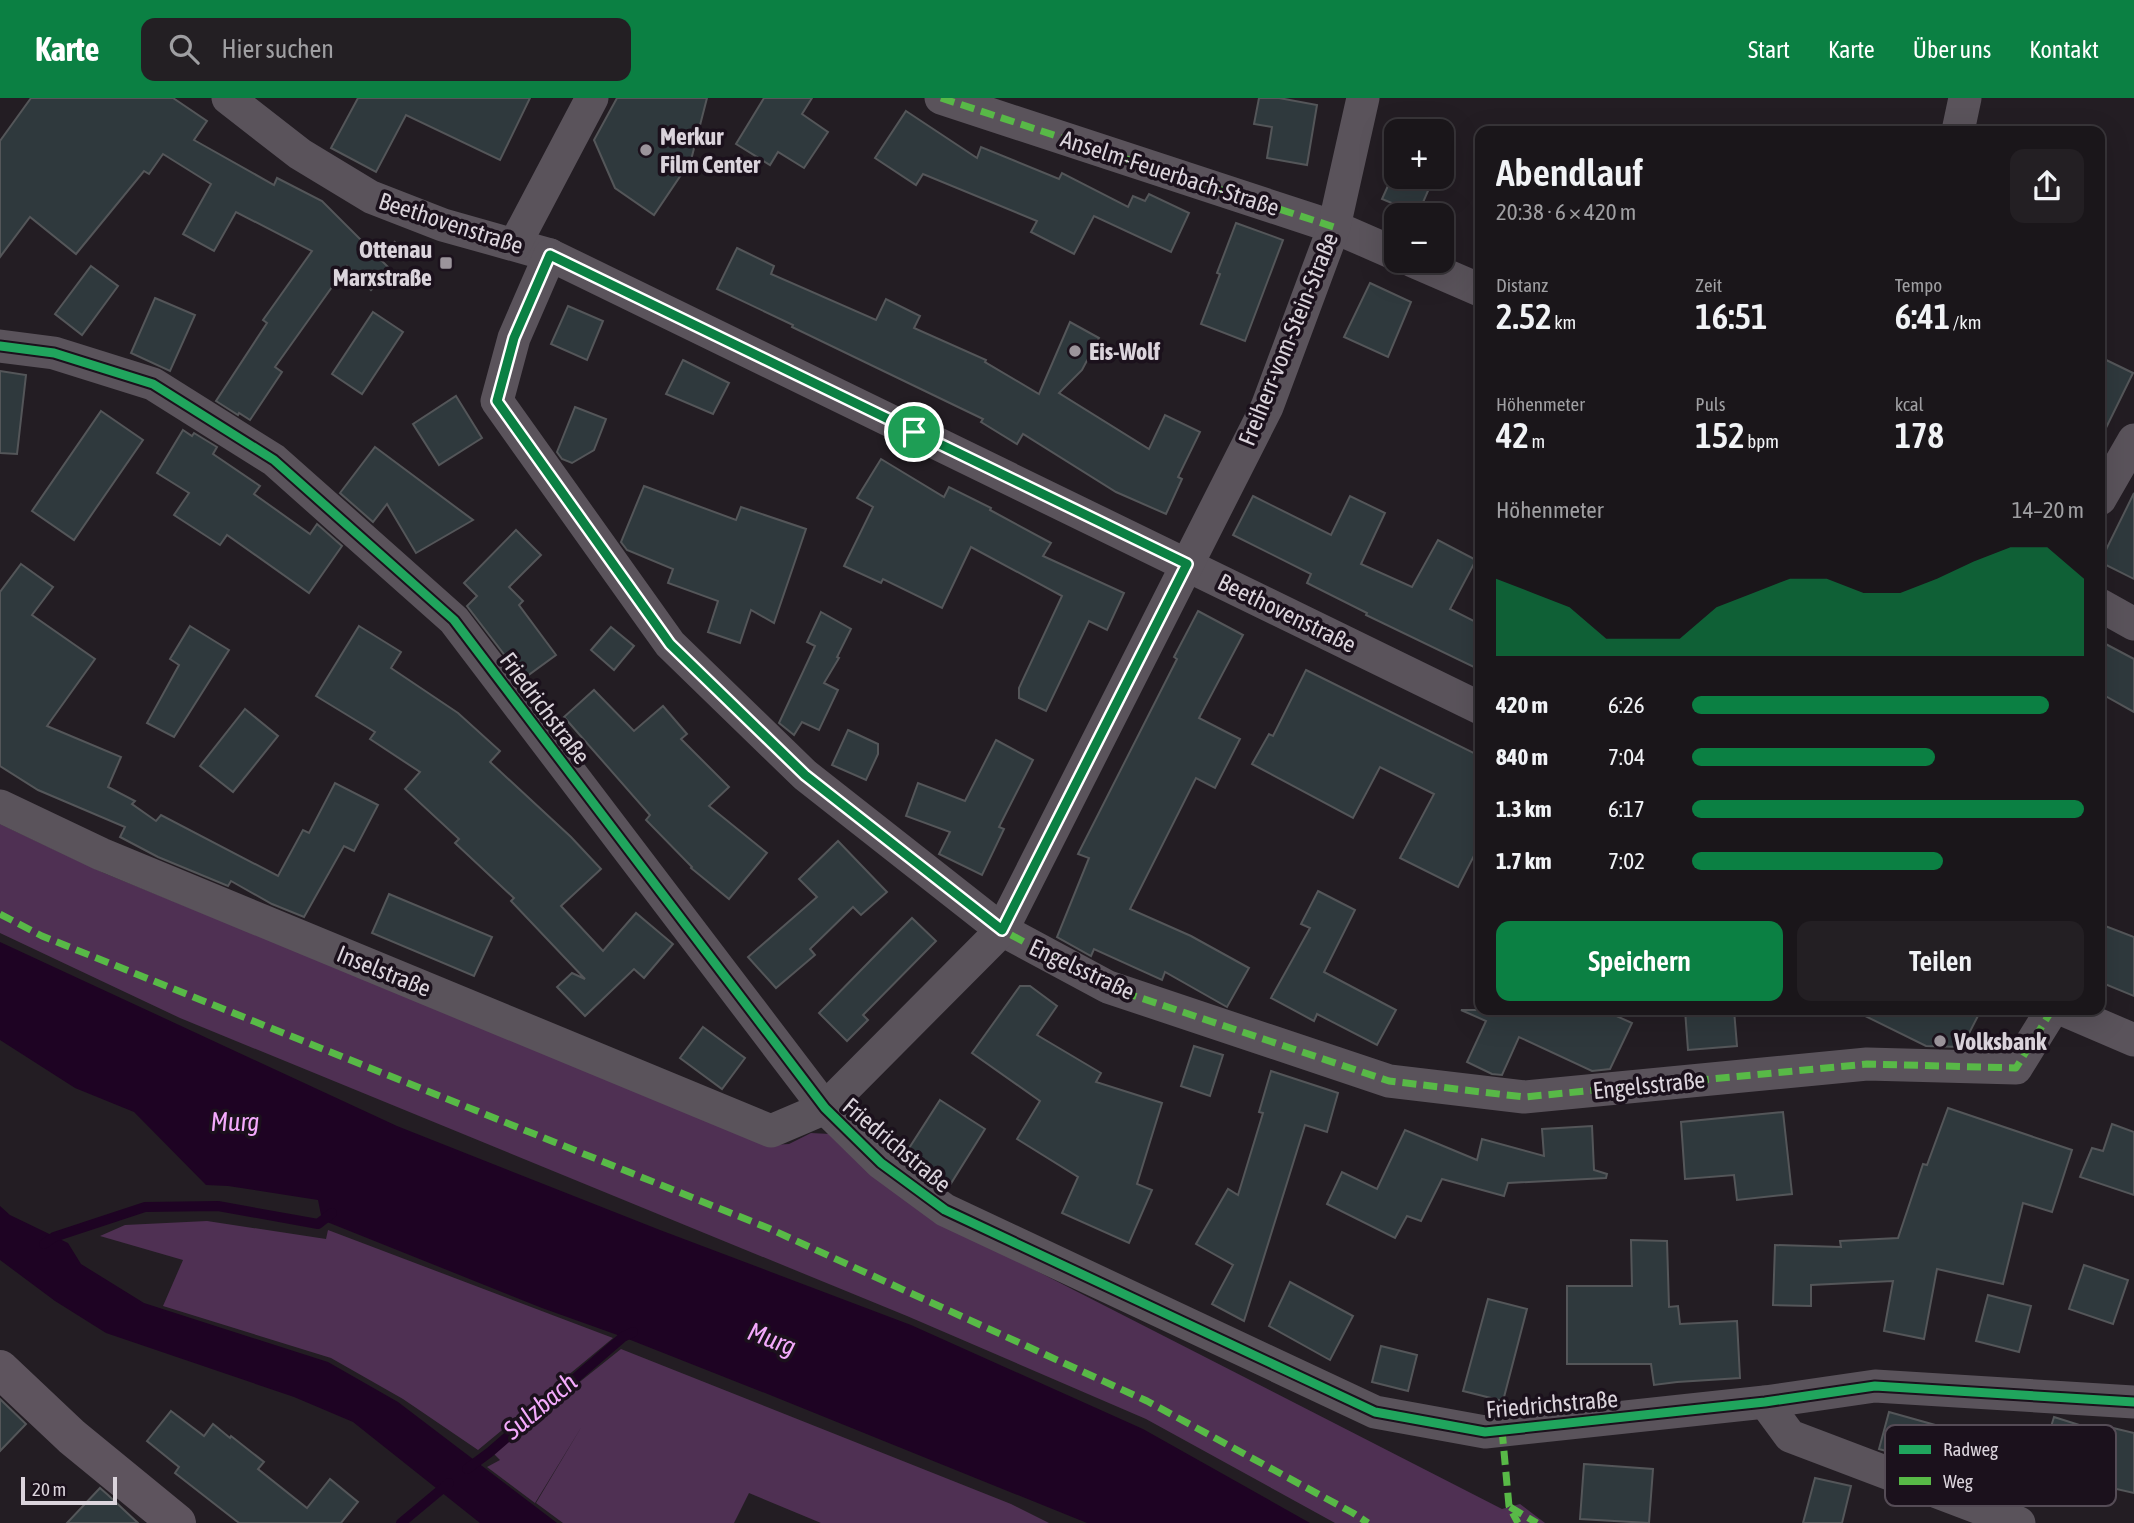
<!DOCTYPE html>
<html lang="de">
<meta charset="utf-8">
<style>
:root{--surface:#1a161a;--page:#231f23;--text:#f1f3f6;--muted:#9f9fa2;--line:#383539;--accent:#0b8043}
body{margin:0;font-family:"Asap Condensed",sans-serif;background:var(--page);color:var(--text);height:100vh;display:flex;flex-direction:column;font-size:26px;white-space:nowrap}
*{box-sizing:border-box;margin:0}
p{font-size:23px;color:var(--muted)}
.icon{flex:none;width:38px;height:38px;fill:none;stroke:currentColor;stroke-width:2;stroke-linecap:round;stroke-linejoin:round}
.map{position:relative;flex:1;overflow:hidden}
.sheet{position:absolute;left:1475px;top:28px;width:630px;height:889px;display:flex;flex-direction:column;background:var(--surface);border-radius:14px;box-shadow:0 7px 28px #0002,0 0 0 2px var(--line)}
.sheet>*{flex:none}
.tools{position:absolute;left:1384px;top:21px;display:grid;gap:14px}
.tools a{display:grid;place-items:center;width:70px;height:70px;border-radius:14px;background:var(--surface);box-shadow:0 7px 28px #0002,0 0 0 2px var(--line);font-size:35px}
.scale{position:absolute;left:21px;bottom:18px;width:96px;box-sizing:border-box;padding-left:7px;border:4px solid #dbd4dc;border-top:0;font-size:19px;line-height:24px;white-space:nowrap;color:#dbd4dc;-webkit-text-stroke:5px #1b111c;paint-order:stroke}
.pin{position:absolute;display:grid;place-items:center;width:60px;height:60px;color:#fff;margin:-30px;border:4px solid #fff;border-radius:50%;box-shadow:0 2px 7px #0007}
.round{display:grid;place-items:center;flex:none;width:74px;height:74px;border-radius:14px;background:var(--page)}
.head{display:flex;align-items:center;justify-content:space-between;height:119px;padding:0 21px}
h1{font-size:38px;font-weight:600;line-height:52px}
.stats{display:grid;grid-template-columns:repeat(3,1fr);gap:10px;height:119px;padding:7px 21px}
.stats div{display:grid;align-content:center}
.stats b{font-size:35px;font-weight:600}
.stats small{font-size:19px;font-weight:400}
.stats p{font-size:19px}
.chart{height:196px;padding:14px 21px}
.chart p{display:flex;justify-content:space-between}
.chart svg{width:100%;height:126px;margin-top:7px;fill:var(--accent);opacity:.7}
.primary-button{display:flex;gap:14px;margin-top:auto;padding:14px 21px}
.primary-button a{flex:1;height:80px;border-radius:14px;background:var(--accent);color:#fff;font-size:28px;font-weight:600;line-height:80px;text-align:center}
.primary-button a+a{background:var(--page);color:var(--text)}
ul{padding:0 21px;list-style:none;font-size:23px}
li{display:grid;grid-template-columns:112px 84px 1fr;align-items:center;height:52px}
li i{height:18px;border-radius:9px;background:var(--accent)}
header{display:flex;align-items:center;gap:42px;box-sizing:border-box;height:98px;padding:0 35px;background:var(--accent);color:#fff}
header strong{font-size:33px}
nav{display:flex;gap:38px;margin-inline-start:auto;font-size:24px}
.search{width:490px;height:63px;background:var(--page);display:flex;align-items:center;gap:18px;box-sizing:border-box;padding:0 24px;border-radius:14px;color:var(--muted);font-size:26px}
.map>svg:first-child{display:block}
.green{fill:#4f3053}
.water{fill:#1e0323}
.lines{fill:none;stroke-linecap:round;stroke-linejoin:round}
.stream{stroke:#1e0323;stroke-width:10}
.building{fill:#2f393d;stroke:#545659;stroke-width:2}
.path{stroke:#5c565d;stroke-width:4.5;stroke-dasharray:2 5;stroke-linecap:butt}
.street{stroke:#5a535b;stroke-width:33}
.secondary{stroke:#5e545e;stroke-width:38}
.quiet{stroke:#58b947;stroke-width:7;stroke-dasharray:14 7;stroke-linecap:butt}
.cycleway-casing{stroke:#1b111c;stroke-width:13}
.cycleway{stroke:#20a55d;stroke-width:9}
.route-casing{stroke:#fff;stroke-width:14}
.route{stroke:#0b8043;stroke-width:9}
.poi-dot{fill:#9b949b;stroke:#1b111c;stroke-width:2.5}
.labels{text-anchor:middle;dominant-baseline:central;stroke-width:7;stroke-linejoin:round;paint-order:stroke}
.poi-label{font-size:24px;font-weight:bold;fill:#dbd4dc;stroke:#1b111c;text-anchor:start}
.street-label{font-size:24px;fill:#dbd4dc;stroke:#1b111c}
.water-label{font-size:26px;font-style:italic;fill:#f4aafc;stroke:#1b111c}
.key{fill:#1b111c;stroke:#554c56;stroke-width:2}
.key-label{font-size:19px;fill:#dbd4dc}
</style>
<header>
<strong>Karte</strong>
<div class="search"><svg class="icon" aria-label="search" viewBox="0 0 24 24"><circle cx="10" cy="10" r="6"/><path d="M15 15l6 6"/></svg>Hier suchen</div>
<nav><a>Start</a><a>Karte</a><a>Über uns</a><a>Kontakt</a></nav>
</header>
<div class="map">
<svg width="2134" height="1425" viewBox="0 0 2134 1425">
<rect width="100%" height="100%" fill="#231d23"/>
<g class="green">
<path d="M 0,726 L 104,775 L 773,1047 L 789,1046 L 811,1035 L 830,1036 L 935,1121 L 1502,1411 L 1520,1406 L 1545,1425 L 1335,1425 L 1146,1321 L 907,1218 L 180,920 L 0,835 Z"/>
<path d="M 207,1123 L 326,1141 L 328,1132 L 613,1240 L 478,1352 L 403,1301 L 331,1260 L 163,1208 L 183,1162 L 100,1138 L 125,1127 Z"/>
<path d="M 621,1251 L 1011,1406 L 1049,1425 L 821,1425 L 749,1395 L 734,1425 L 563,1425 L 536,1405 L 582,1328 L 535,1405 L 487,1369 L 500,1362 L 492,1354 Z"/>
</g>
<g class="water">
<path d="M 0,844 L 397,1028 L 660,1132 L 911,1227 L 1143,1331 L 1310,1425 L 1087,1425 L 775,1299 L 623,1239 L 542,1210 L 322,1122 L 318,1102 L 228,1088 L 206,1087 L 134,1014 L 75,990 L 0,942 Z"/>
<path d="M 0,1108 L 10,1117 L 68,1145 L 81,1166 L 144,1205 L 328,1264 L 398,1304 L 557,1425 L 480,1425 L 353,1324 L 294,1299 L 106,1235 L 55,1203 L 0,1162 Z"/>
</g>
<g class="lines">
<g class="stream">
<path d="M 44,1146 L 54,1139 L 145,1109 L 218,1108 L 318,1126 L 332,1115"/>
<path d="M 467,1371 L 490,1354 L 623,1239 L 633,1234"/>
<path d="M 401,1425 L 449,1385"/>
</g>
</g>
<g class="building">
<path d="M 31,0 L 173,0 L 207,23 L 194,42 L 274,87 L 277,80 L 322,103 L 391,172 L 371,192 L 347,168 L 275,269 L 282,274 L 250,322 L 239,315 L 238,317 L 216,303 L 267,225 L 263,222 L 312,153 L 236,114 L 214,153 L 183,136 L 211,86 L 163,56 L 149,76 L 144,73 L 76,156 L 30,119 L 0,159 L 0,43 Z"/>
<path d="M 358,0 L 530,0 L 500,62 L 406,17 L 376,74 L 331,50 Z"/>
<path d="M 617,0 L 707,0 L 691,62 L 654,117 L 615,90 L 594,42 Z"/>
<path d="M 764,0 L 812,0 L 802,16 L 828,34 L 804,70 L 778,54 L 770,67 L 736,46 Z"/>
<path d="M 1259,0 L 1279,0 L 1317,7 L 1307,67 L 1267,60 L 1272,29 L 1254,26 Z"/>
<path d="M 906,13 L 977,60 L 981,49 L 1059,81 L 1062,75 L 1128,109 L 1133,98 L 1145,103 L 1149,96 L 1189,115 L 1171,154 L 1094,118 L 1074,156 L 1031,134 L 1037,123 L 923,76 L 916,87 L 875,60 Z"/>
<path d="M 1392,79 L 1434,79 L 1418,116 L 1382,101 Z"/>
<path d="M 1236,125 L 1283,142 L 1245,243 L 1201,226 L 1220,176 L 1217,175 Z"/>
<path d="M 737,150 L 774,168 L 771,176 L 876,222 L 886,201 L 920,218 L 914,230 L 986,262 L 985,264 L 1039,296 L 1070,224 L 1099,240 L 1082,272 L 1059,295 L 1149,351 L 1165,317 L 1200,334 L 1178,379 L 1182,381 L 1166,416 L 1116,394 L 1023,336 L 1017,346 L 981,324 L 983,321 L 792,229 L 793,227 L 717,191 Z"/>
<path d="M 91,168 L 118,188 L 82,237 L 55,216 Z"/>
<path d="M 1370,185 L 1411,204 L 1388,259 L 1344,239 Z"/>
<path d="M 155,200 L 195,217 L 170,273 L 131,255 Z"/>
<path d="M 568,208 L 603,223 L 587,262 L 551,246 Z"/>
<path d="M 373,214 L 403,234 L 362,296 L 332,276 Z"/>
<path d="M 2100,259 L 2133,275 L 2100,342 Z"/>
<path d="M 683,262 L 729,285 L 713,316 L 666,296 Z"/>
<path d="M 0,273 L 26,277 L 17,356 L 0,355 Z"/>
<path d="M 456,298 L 482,340 L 439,367 L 413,326 Z"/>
<path d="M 575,309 L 606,321 L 594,352 L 572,365 L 562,361 L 557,354 Z"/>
<path d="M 101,313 L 143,342 L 74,442 L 32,413 Z"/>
<path d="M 183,332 L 192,338 L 194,335 L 217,349 L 213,356 L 260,388 L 254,396 L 310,436 L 317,426 L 342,448 L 309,495 L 227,437 L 220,447 L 174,417 L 189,395 L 157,375 Z"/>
<path d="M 375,349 L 473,422 L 416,455 L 387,406 L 373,424 L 340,395 Z"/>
<path d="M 881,361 L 944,399 L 949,389 L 991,410 L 990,412 L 1051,445 L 1043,458 L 1124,495 L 1107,532 L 1089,523 L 1046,613 L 1019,600 L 1019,590 L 1062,498 L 971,449 L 942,510 L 883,481 L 881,485 L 844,468 L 873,409 L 857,400 Z"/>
<path d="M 644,388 L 736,422 L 741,409 L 806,431 L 774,525 L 751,512 L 740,545 L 708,534 L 718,503 L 668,485 L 673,471 L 627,452 L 621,444 Z"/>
<path d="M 2134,395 L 2134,481 L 2100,464 Z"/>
<path d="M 1253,398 L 1331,437 L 1350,398 L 1385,415 L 1361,466 L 1412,489 L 1438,442 L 1476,462 L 1450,511 L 1480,526 L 1480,572 L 1366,517 L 1367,515 L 1307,485 L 1311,476 L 1233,437 Z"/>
<path d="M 516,432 L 541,457 L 509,489 L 523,503 L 519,507 L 556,557 L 523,581 L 467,508 L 477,498 L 464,485 Z"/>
<path d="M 21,466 L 53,489 L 32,517 L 95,561 L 47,628 L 121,659 L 108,689 L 135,703 L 132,706 L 156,723 L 161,717 L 278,778 L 303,732 L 309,735 L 335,685 L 378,707 L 354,753 L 344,748 L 304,819 L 272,806 L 231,783 L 228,788 L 158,759 L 120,739 L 125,729 L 38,692 L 0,668 L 0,494 Z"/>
<path d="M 1198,513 L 1243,537 L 1199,620 L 1240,641 L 1215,690 L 1196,680 L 1130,811 L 1191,838 L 1249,870 L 1227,909 L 1165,874 L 1162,882 L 1094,851 L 1091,858 L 1057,839 L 1089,760 L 1078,756 L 1177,561 L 1174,559 Z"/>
<path d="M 821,514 L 851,531 L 837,559 L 839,560 L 824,585 L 838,592 L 819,632 L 802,624 L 794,637 L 779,625 L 815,548 L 807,544 Z"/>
<path d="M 190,528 L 229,552 L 174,639 L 147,625 L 179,567 L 170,561 Z"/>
<path d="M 359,528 L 401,554 L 391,570 L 458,615 L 500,653 L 490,664 L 571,739 L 601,771 L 561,808 L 603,853 L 636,815 L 673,846 L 644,880 L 634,871 L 585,918 L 557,889 L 572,875 L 585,881 L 511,803 L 514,800 L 455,745 L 459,741 L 405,691 L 420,674 L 370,641 L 375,634 L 316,598 Z"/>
<path d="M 611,529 L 634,548 L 614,572 L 591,552 Z"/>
<path d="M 2100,543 L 2134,561 L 2134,614 L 2100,595 Z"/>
<path d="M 1306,572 L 1480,658 L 1480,746 L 1458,789 L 1400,760 L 1434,696 L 1380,669 L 1353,720 L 1252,666 L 1269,636 L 1273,638 Z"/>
<path d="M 594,592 L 634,633 L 663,608 L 687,636 L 681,641 L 729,689 L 709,708 L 767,755 L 729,801 L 691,770 L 692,769 L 646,722 L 650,717 L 564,619 Z"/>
<path d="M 245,611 L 278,638 L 233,694 L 200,668 Z"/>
<path d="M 848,632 L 878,646 L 878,656 L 866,682 L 832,667 Z"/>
<path d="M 996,642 L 1033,662 L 999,729 L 1004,731 L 982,777 L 939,756 L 950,734 L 906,718 L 918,685 L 965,703 Z"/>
<path d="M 838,743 L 887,794 L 861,817 L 853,809 L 810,851 L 815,857 L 776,890 L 748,859 L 817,799 L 799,781 Z"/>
<path d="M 1318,793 L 1355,812 L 1324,874 L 1396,912 L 1377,947 L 1317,916 L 1314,923 L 1271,900 L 1310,830 L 1301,826 Z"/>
<path d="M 389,796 L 492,839 L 474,878 L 372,835 Z"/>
<path d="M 912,820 L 936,843 L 863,917 L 868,922 L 847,943 L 819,915 Z"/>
<path d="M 2100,826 L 2134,839 L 2134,898 L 2100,884 Z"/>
<path d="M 1020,888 L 1030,888 L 1057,908 L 1037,937 L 1101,975 L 1096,984 L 1162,1005 L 1137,1086 L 1152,1092 L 1129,1145 L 1062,1115 L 1078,1079 L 1017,1041 L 1040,1003 L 972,955 Z"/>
<path d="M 1461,912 L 1603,912 L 1632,925 L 1610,971 L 1592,973 L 1519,939 L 1502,977 L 1492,976 L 1467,964 L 1486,923 Z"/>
<path d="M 1685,912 L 1734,912 L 1737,948 L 1688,952 Z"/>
<path d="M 1853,912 L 1981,912 L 1962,949 L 1926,948 Z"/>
<path d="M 703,929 L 745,960 L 722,991 L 680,960 Z"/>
<path d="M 1194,948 L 1223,957 L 1210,998 L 1181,988 Z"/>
<path d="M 1271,973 L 1338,995 L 1327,1034 L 1305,1027 L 1244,1223 L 1212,1206 L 1233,1167 L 1196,1146 L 1228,1091 L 1238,1097 L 1263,1015 L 1259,1014 Z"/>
<path d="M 940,1002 L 985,1031 L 950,1087 L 904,1058 Z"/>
<path d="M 1948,1010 L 2072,1052 L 2052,1114 L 2023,1105 L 2003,1186 L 1937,1171 L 1924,1241 L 1884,1233 L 1893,1183 L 1811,1187 L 1811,1208 L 1773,1207 L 1775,1147 L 1841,1149 L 1840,1143 L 1898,1140 L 1923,1066 L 1927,1067 Z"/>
<path d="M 1783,1014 L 1792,1096 L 1737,1102 L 1734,1077 L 1685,1081 L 1681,1024 Z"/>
<path d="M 2112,1026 L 2134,1034 L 2134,1097 L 2080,1079 L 2092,1050 L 2103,1053 Z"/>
<path d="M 1592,1028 L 1594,1072 L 1607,1076 L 1606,1080 L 1508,1085 L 1504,1098 L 1442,1081 L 1421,1123 L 1407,1118 L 1395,1140 L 1327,1106 L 1342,1074 L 1377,1091 L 1405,1032 L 1477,1062 L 1482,1041 L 1544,1058 L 1542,1031 Z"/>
<path d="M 1631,1142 L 1667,1143 L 1669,1209 L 1678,1208 L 1680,1226 L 1737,1223 L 1740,1280 L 1677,1284 L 1654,1287 L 1651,1266 L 1567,1266 L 1567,1188 L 1632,1188 Z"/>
<path d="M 2084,1167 L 2128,1182 L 2113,1226 L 2069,1211 Z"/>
<path d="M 1290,1184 L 1353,1218 L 1330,1262 L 1269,1228 Z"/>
<path d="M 1988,1197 L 2031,1208 L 2019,1254 L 1976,1243 Z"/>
<path d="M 1488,1201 L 1527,1211 L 1503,1303 L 1463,1293 Z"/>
<path d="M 1381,1248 L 1417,1257 L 1408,1293 L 1372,1284 Z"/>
<path d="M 0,1301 L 26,1326 L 0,1353 Z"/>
<path d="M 171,1313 L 204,1338 L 213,1326 L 230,1340 L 231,1338 L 264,1364 L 258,1371 L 307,1410 L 330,1381 L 358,1404 L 341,1425 L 239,1425 L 175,1375 L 179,1369 L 147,1343 Z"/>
<path d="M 1889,1314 L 1946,1330 L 1936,1367 L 1879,1351 Z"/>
<path d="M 2054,1319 L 2111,1337 L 2113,1330 L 2134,1335 L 2134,1395 L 2099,1387 L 2102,1375 L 2042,1358 Z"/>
<path d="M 1584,1366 L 1653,1371 L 1649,1425 L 1580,1421 Z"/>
<path d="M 1815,1380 L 1851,1388 L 1842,1425 L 1803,1425 Z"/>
<path d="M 100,1390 L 108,1397 L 138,1425 L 67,1425 Z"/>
</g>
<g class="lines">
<path class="path" d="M 393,144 L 408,162"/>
<g class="street">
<path d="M 228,0 L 300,56 L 371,99 L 443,127 L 550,157 L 1480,610"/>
<path d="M 941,0 L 1334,129 L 1396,156"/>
<path d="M 1958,33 L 1965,0"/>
<path d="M 515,146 L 592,0"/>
<path d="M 550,157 L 514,240 L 497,303 L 670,546 L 805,677 L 1002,832 L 1108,889 L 1389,983 L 1524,999 L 1867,966 L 2016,970 L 2052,912"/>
<path d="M 1413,163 L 1480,192"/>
<path d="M 0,248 L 54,255 L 153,286 L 274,362 L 454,522 L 825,1010 L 881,1065 L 945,1112 L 1375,1314 L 1485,1334 L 1765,1304 L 1875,1288 L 2134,1304"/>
<path d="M 2100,401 L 2134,342"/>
<path d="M 2100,507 L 2134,526"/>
<path d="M 0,708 L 101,756 L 771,1033 L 825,1010 L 1002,832 L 1267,309 L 1334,129 L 1363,0"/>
<path d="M 2064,912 L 2134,942"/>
<path d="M 1765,1304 L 1790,1338 L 2019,1425"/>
</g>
<path class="secondary" d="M 0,1271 L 72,1339 L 177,1425"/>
<g class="quiet">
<path d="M 941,0 L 1334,129"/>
<path d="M 550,157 L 514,240 L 497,303 L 670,546 L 805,677 L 1002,832 L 1108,889 L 1389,983 L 1524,999 L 1867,966 L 2016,970 L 2052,912"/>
<path d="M 0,816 L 42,838 L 768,1130 L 1147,1303 L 1353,1415 L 1368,1425"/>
<path d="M 1502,1332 L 1509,1408 L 1518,1425"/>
<path d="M 1510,1409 L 1537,1425"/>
</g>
<defs>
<path id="cycleway" d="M 0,248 L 54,255 L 153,286 L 274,362 L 454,522 L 825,1010 L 881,1065 L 945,1112 L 1375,1314 L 1485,1334 L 1765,1304 L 1875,1288 L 2134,1304"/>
</defs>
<use href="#cycleway" class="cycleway-casing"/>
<use href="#cycleway" class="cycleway"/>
</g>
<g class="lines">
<defs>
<path id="route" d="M 550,157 L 1187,466 L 1002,832 L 805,677 L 670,546 L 497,303 L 514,240 Z"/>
</defs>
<use href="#route" class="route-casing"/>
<use href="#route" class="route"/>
</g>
<g class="poi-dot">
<circle cx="646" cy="52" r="7"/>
<rect x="439" y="158" width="14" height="14" rx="3.5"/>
<circle cx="1075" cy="253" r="7"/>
<circle cx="1940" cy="943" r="7"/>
</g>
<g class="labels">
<g class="poi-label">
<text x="660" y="38">Merkur<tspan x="660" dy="28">Film Center</tspan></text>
<text x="432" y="151" text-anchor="end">Ottenau<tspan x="432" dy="28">Marxstraße</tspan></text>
<text x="1089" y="253">Eis-Wolf</text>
<text x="1954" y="943">Volksbank</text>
</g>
<g class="street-label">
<text transform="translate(1170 75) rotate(18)">Anselm-Feuerbach-Straße</text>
<text transform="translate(451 125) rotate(18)">Beethovenstraße</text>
<text transform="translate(1288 241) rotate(-68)">Freiherr-vom-Stein-Straße</text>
<text transform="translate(1287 515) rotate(26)">Beethovenstraße</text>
<text transform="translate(545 610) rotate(53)">Friedrichstraße</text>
<text transform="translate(1082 871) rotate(25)">Engelsstraße</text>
<text transform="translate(384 873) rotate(22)">Inselstraße</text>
<text transform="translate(1649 987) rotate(-6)">Engelsstraße</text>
<text transform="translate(897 1047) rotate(40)">Friedrichstraße</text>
<text transform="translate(1552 1306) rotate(-5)">Friedrichstraße</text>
</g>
<g class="water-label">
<text x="235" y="1024">Murg</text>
<text transform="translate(772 1241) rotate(21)">Murg</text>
<text transform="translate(540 1308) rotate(-40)">Sulzbach</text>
</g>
</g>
<rect x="1885" y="1327" width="231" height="81" rx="10" class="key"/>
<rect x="1899" y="1347" width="32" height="9" fill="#20a55d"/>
<rect x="1899" y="1379" width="32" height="8" fill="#58b947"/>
<g class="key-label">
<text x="1943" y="1358">Radweg</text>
<text x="1943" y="1390">Weg</text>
</g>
</svg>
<div class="tools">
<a>+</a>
<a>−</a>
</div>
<div class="scale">20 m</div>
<div class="pin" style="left:914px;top:334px;background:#1e9e55"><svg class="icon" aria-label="arrive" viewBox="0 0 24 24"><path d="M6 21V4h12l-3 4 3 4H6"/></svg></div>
<section class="sheet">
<div class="head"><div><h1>Abendlauf</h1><p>20:38 · 6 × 420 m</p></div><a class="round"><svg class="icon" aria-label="share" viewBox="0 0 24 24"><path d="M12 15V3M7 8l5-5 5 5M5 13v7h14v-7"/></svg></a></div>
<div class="stats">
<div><p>Distanz</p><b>2.52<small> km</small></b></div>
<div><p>Zeit</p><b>16:51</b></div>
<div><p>Tempo</p><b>6:41<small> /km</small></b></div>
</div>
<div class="stats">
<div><p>Höhenmeter</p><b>42<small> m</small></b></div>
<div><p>Puls</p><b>152<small> bpm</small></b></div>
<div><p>kcal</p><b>178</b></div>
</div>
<div class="chart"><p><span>Höhenmeter</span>14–20 m</p>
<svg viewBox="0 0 160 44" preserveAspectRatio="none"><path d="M0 44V17L10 22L20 27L30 38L40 38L50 38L60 27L70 22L80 17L90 17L100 22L110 22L120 17L130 11L140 6L150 6L160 17V44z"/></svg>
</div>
<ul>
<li><b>420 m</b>6:26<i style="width:91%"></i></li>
<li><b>840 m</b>7:04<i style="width:62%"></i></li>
<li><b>1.3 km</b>6:17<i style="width:100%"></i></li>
<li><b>1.7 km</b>7:02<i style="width:64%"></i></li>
</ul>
<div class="primary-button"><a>Speichern</a><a>Teilen</a></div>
</section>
</div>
